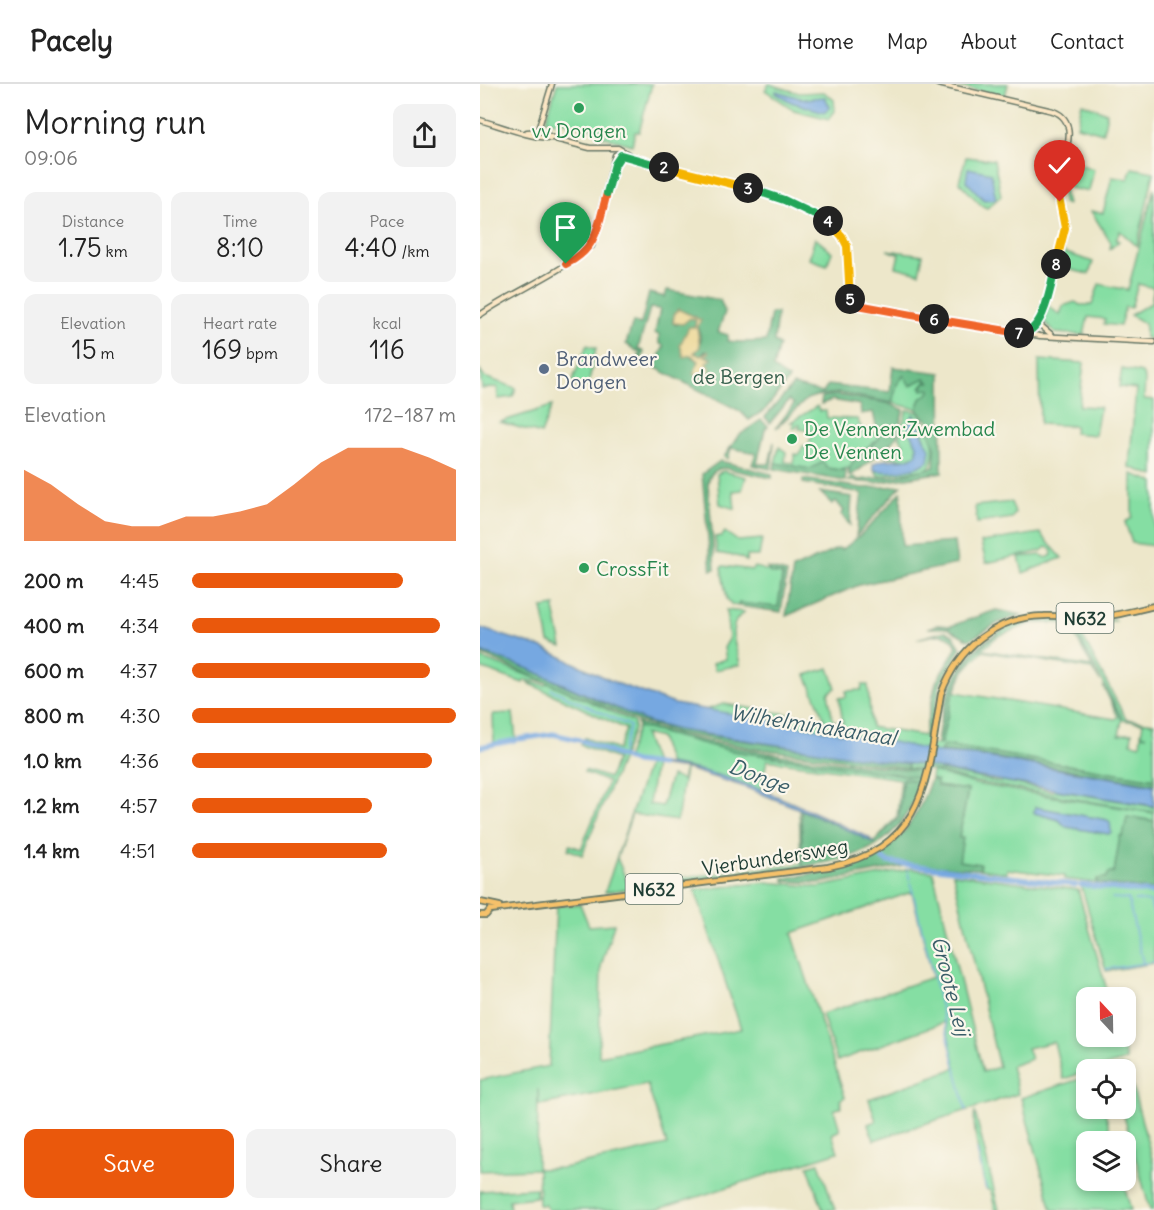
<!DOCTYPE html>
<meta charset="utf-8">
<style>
:root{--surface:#fff;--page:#f2f2f2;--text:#222;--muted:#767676;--line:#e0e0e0;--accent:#ea580c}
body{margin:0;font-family:Delius,sans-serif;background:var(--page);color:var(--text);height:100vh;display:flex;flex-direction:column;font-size:22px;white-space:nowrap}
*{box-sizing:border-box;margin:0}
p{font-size:20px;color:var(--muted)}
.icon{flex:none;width:33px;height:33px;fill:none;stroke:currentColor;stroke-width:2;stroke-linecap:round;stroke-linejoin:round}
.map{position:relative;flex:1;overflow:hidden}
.drawer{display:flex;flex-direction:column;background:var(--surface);width:480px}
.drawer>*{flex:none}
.needle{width:39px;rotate:338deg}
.fabs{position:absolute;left:596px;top:903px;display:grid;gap:12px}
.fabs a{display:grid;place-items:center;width:60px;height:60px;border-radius:12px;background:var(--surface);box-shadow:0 3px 9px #0003;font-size:30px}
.pin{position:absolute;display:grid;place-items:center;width:51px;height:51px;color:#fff;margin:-62px -26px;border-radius:50% 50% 50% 0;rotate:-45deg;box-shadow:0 0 6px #0007}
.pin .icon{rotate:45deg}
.km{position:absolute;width:30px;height:30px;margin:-15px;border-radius:50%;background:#222;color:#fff;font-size:16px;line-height:30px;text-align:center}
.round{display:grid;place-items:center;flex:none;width:63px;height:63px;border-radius:12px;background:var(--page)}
.headline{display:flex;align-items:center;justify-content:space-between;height:102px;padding:0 24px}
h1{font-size:33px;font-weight:600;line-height:45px}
.figures{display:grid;grid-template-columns:repeat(3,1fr);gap:9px;height:102px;padding:6px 24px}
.figures div{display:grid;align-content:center;border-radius:12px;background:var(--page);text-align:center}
.figures b{font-size:26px;font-weight:600}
.figures small{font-size:16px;font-weight:400}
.figures p{font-size:16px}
.chart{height:168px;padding:12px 24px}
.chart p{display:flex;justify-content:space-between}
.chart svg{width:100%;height:108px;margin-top:6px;fill:var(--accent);opacity:.7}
.action{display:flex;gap:12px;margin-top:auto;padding:12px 24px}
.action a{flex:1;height:69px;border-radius:12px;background:var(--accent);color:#fff;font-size:24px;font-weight:600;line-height:69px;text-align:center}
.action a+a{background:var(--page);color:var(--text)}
ul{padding:0 24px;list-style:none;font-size:20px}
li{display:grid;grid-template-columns:96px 72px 1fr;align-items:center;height:45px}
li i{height:15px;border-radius:8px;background:var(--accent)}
header{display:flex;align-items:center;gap:36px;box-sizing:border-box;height:84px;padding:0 30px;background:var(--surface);border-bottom:2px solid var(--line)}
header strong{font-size:28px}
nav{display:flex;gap:33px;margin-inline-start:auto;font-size:21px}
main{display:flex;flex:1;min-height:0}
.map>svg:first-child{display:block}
.green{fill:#85dea3;stroke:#528e6c;stroke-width:1.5;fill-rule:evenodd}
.forest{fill:#6cbd89;stroke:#467d5e;stroke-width:1.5;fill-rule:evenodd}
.sand{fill:#eeda9e;stroke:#868c69;stroke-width:1.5}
.water{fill:#76a8e1;stroke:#4a728a;stroke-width:1.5}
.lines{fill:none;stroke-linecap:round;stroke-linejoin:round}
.stream{stroke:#76a8e1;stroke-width:1.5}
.river{stroke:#76a8e1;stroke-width:5}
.secondary-casing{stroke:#677868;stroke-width:7}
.primary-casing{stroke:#677868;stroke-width:8}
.secondary{stroke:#fbe6c4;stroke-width:4}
.primary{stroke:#f5c16b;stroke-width:4.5}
.split-1-casing{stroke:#fff;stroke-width:12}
.split-2-casing{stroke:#fff;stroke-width:12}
.split-3-casing{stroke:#fff;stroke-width:12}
.split-4-casing{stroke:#fff;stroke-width:12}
.split-5-casing{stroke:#fff;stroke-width:12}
.split-6-casing{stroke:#fff;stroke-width:12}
.split-7-casing{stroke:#fff;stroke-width:12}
.split-8-casing{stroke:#fff;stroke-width:12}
.split-9-casing{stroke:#fff;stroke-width:12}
.split-1{stroke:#f0652b;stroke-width:8}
.split-2{stroke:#22a559;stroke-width:8}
.split-3{stroke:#f5b400;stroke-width:8}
.split-4{stroke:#22a559;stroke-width:8}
.split-5{stroke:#f5b400;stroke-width:8}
.split-6{stroke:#f0652b;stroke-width:8}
.split-7{stroke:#f0652b;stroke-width:8}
.split-8{stroke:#22a559;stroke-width:8}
.split-9{stroke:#f5b400;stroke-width:8}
.leisure-dot{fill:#2e9e5b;stroke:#fbf7ec;stroke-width:2}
.service-dot{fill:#5c6f8a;stroke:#fbf7ec;stroke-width:2}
.labels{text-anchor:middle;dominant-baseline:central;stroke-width:4.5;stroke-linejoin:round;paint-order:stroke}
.shield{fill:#fbf7ec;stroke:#61756b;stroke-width:1.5}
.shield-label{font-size:18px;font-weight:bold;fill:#1f3d34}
.leisure-label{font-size:20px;fill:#27864d;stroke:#fbf7ec;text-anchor:start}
.service-label{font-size:20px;fill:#4e5e75;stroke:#fbf7ec;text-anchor:start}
.park-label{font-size:20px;fill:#335d4a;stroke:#fbf7ec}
.street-label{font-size:20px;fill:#1f3d34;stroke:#fbf7ec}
.water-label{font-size:21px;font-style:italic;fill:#395d68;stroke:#fbf7ec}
</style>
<header>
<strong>Pacely</strong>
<nav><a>Home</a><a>Map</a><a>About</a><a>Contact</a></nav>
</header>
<main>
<section class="drawer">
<div class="headline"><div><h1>Morning run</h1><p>09:06</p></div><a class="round"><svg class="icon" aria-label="share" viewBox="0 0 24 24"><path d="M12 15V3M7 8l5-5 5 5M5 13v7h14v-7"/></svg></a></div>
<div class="figures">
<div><p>Distance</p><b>1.75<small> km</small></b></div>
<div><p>Time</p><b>8:10</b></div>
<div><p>Pace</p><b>4:40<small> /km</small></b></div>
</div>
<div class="figures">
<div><p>Elevation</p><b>15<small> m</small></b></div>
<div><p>Heart rate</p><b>169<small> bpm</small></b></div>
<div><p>kcal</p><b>116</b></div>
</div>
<div class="chart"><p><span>Elevation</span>172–187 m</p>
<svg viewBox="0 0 160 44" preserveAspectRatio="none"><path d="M0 44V15L10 21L20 29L30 36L40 38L50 38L60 34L70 34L80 32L90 29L100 21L110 12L120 6L130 6L140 6L150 10L160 15V44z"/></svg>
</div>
<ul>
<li><b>200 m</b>4:45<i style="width:80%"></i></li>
<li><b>400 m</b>4:34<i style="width:94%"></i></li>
<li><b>600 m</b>4:37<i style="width:90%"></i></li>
<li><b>800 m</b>4:30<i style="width:100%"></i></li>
<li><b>1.0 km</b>4:36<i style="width:91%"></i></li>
<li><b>1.2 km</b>4:57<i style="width:68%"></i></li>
<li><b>1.4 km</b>4:51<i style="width:74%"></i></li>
</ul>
<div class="action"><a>Save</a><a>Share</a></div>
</section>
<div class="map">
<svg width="674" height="1126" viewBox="0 0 674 1126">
<rect width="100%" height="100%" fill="#fbf7ec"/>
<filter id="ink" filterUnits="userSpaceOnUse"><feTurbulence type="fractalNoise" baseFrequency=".0167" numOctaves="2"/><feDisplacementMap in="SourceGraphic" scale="12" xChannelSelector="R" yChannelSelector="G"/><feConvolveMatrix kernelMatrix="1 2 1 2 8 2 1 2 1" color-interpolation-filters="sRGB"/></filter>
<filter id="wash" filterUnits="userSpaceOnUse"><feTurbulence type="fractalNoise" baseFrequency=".008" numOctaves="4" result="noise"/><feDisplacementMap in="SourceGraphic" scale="24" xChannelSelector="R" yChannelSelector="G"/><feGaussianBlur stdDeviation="1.35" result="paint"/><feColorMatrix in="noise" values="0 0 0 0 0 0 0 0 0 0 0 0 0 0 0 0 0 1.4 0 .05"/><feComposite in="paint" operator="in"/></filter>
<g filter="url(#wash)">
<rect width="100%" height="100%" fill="#ede7ca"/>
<g class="green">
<path d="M 77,0 L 172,0 L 159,48 L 155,48 L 152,61 L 121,52 L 122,47 L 81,37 L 80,39 L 66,36 Z"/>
<path d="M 289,0 L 319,9 L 344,8 L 354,16 L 355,27 L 349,35 L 314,26 L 285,6 Z"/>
<path d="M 465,0 L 528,0 L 525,12 Z"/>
<path d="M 602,19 L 627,29 L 623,49 L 597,42 Z"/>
<path d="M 486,73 L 514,76 L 521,112 L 507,124 L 501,121 L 479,98 Z"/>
<path d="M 585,76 L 614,85 L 609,107 L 593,105 L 583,100 L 587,121 L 583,119 L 581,97 Z"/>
<path d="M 652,84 L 674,88 L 657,162 L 640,147 L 636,156 L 639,157 L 630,165 L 631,159 L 611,127 L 623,129 L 632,93 L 648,95 Z"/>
<path d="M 674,104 L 674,255 L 665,254 L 665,240 L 650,231 L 671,219 L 674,204 L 658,200 L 651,224 L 645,223 L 640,242 L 624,240 L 625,235 L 608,233 L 604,251 L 575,249 L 564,237 L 567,221 L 580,231 L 583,222 L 595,218 L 600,221 L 612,221 L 619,200 L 648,206 Z"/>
<path d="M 335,154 L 352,168 L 347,181 L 329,175 Z"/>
<path d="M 407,166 L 443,171 L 439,189 L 416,183 L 419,170 Z"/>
<path d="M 580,167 L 613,178 L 609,190 L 577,183 Z"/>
<path d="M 107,261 L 116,264 L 108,302 L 91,300 Z"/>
<path d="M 559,276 L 604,279 L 599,322 L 620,323 L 615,351 L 594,349 L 595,342 L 560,340 Z"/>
<path d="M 642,285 L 662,289 L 665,295 L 664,315 L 674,316 L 674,392 L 649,383 L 656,305 L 639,303 Z"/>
<path d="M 0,286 L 4,293 L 36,304 L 33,313 L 18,315 L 17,303 L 2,305 Z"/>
<path d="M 425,291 L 430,302 L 443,294 L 449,299 L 445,298 L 441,303 L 450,305 L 450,308 L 441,315 L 437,325 L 412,319 L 417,300 Z"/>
<path d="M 72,322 L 61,350 L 20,338 Z"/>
<path d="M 337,322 L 339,327 L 346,327 L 347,334 L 377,335 L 384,349 L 398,349 L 399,355 C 384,366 370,372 369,391 L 368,384 L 363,385 L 366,387 L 347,384 L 344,379 L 330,385 L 295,379 L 299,363 L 306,368 L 305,378 L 313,379 L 315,370 L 319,371 L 323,362 L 329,362 L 332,347 L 319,345 L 320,341 L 317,341 L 316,344 L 312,344 L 314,338 L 311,338 Z"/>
<path d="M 427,326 L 438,328 C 451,345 460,366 448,385 L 399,392 L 394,386 L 400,387 C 427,384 460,389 444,352 C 441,345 439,336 434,331 L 428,341 L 437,362 L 437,370 L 425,375 L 405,372 L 424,361 L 419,352 Z"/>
<path d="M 243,387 L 266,393 L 262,406 L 253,407 L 255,425 L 240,420 L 237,390 Z"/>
<path d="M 652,390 L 674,398 L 674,462 L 652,459 L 645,438 L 652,434 Z"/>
<path d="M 531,418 L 535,429 L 532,434 L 497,439 L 495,422 Z"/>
<path d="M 245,448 L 258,457 L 282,455 L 279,472 L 267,472 L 266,477 L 260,473 L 237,469 L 235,453 L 242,452 Z"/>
<path d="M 560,449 L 582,474 L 543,489 L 539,473 L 561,471 L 567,474 L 572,471 L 571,465 L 566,463 L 561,467 L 506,479 L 501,458 Z"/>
<path d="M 243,482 L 272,486 L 275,483 L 302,491 L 298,522 L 295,525 L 259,519 L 258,522 L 252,521 L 247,515 L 241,484 Z"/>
<path d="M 75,522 L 74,525 L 82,563 L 69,558 L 62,524 Z"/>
<path d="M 246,526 L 264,528 C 244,543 257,562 260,581 L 235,586 L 233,579 L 246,575 L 244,564 L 249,555 Z"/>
<path d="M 633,535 L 635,537 L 596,540 L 646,635 L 674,639 L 674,695 L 465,661 L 461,667 L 502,671 L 674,701 L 494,671 L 449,667 L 450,661 L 461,660 L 475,601 L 484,583 L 501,562 C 463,597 471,615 457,659 C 466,579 505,530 590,537 L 620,597 L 612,585 L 502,567 L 484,587 L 475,608 L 635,635 L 638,633 L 623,602 L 642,636 L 639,651 L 652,649 L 651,659 L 660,661 L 661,651 L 667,652 L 661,650 L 663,639 L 643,636 L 591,537 ZM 552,539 L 588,539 L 612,583 L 502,566 L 518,552 Z"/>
<path d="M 0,574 L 66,598 L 44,596 L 43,599 L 0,584 Z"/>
<path d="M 349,584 L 356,604 L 348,609 L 353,637 L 363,639 L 359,614 L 366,613 L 366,607 L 381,606 L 382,601 L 388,601 L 391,643 L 444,652 L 449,657 L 448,666 L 225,626 L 244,620 L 345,636 L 326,591 Z"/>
<path d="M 46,598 L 65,601 L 69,599 L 154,638 L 154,645 L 102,771 L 88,765 L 90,761 L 101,765 L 128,698 L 104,688 L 105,686 L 129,694 L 137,675 L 101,661 L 105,654 L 138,666 L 146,645 Z"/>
<path d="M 33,629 L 36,656 L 14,661 L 13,630 Z"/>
<path d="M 158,643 L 252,667 L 443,694 L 442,698 L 423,694 C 419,731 423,734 394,759 L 417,732 L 421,695 L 287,676 L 280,707 L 223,687 L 189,680 L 180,654 L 164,650 L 175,679 L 169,720 L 182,722 L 191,692 L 202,696 L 205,685 L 197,737 L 152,730 L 137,774 L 148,800 L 321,780 L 319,724 L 323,783 L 125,808 L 168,680 L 146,675 Z"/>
<path d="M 428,680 L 457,683 L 459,686 L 521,699 L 522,697 L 573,708 L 574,706 L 674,723 L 674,728 L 490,697 L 452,686 L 428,684 Z"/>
<path d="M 452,687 L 495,700 L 674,729 L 674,737 L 654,733 L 643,752 L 640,752 L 634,789 L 629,789 L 625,795 L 617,795 L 616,799 L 584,795 L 584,792 L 527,785 L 527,789 L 500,785 L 499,780 L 479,778 L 482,755 L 479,754 L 488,706 L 457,702 L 457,697 L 451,695 ZM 555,723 L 627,736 L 631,748 L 628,750 L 586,743 L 579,736 L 554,729 Z"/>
<path d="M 431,785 L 453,788 L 503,988 L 519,983 L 473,790 L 598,806 L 629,913 L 606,914 L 606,952 L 640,953 L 646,976 L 615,985 L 606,986 L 606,988 L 583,995 L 574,958 L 547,964 L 551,975 L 531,982 L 538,1010 L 394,1056 L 388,1040 L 396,1037 L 389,1015 L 476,984 L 465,938 L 357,977 L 342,930 L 453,893 L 432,808 L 312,849 L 365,1013 L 360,1016 L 362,1023 L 354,1026 L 360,1046 L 352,1050 L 358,1068 L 176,1126 L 68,1126 L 65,1121 L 59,1121 L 58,1085 L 83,1084 L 187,1061 L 167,1000 L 59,1021 L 58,1005 L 57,1085 L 0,1087 L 0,996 L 69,982 L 76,822 L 100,820 L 109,842 L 134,840 L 121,882 L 119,972 L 261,945 L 215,806 L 287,798 L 339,803 Z"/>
<path d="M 601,801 L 674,810 L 674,879 L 626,887 Z"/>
<path d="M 640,982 L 647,983 L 649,990 L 674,1082 L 674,1126 L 670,1126 L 642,1025 L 645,1024 L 645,986 L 632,985 Z"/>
<path d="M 606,993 L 606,1024 L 624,1025 L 633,1057 L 606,1058 L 606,1096 L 643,1097 L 651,1126 L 572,1126 L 541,1014 Z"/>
<path d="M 495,1028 L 519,1126 L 515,1126 L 511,1107 L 506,1105 C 502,1091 491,1037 495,1028 Z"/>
<path d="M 339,1079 L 355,1126 L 343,1126 L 328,1082 Z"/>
<path d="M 56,1104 L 56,1113 L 29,1116 L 30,1126 L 0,1126 L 0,1107 Z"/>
</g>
<g class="forest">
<path d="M 187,206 L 240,216 L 245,228 L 238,248 L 248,251 L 247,257 C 261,259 273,258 286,257 L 291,229 L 297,229 L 294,258 L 299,261 L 293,284 L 309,295 L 285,326 L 269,336 L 260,327 L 174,283 L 184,262 L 179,259 L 179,251 L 175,249 L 180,225 L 170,224 L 158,265 L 164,268 L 160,280 L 157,278 L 160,269 L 146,260 L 153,238 L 161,240 L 169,209 L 185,213 ZM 204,228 L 216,233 L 221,256 L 215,270 L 221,272 L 225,267 L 227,268 L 225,272 L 230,274 L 225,282 L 231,285 L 219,291 L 219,277 L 209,271 L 209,247 L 215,243 L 216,236 L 210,234 L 196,241 L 193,239 L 193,235 Z"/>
<path d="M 413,283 L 461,289 L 462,388 L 396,399 L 368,397 L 373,393 L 378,396 L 416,392 L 454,383 L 455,363 L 443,336 L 451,348 L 449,338 L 437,325 L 441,315 L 450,308 L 450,305 L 442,306 L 445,298 L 449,298 L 445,294 L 430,302 L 424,291 L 417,300 L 412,319 L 359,309 L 336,312 L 327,315 L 296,344 L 314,320 L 309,316 L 290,339 L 285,333 L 313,301 L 343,309 L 348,301 L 410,308 Z"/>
<path d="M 357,311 L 407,319 L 424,326 C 420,334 420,345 416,353 C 414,358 376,390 369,392 C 369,371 385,368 399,355 L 393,328 L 381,330 L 380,321 L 352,316 L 341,320 L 342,313 Z"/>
<path d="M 281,336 L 288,342 L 285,345 L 277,380 L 289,380 L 294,358 L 291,385 L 272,381 L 276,369 L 251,364 L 248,375 L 244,373 L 258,352 Z"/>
<path d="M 240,377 L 292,390 L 292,394 L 244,384 C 235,385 229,390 228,400 L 235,485 L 231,486 L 222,390 Z"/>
<path d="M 343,378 L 347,384 L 366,387 L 365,397 L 294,385 L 295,379 L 330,385 Z"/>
<path d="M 323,395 L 383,404 L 421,402 L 376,452 L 382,409 L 323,399 Z"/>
<path d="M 340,408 L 372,413 L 370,441 L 361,430 L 364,427 L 356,417 L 352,420 Z"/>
<path d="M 421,408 L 422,462 L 474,458 L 477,480 L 379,501 L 306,532 L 313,485 L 359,464 L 361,466 C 383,452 403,427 421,408 Z"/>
<path d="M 287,484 L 307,489 L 301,528 L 258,522 L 259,519 L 298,523 L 303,491 L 290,489 Z"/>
<path d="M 516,526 L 542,531 L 518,539 L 489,556 L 468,544 L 448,544 L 457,541 L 471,542 Z"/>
<path d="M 523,546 C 478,576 472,608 461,659 L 457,659 C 466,611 477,570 523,546 Z"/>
<path d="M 465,547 L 473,551 L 481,564 L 461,598 L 449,657 L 444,652 L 456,598 L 477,563 C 470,545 452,551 437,555 Z"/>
<path d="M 0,568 L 49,585 L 125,620 L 181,642 L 224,651 L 428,680 L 428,684 L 271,664 L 198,649 L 158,637 L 0,570 Z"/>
<path d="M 157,639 C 250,669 348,677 445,687 L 443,694 L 252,667 L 158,643 Z"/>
<path d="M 464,661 L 674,695 L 674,700 L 495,670 L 460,667 Z"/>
<path d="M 423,694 L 442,698 C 417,763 387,771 323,783 L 321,726 L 390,755 L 393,759 L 419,734 Z"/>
<path d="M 451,695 L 457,697 L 457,702 L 488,706 L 479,754 L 483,754 L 479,777 L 500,780 L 500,785 L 430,781 L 340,799 L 304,797 L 304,794 C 383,782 422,778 451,695 Z"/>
<path d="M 647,733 L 674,737 L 674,806 L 616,799 L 617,795 L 626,794 L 629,789 L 634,789 L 640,752 L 643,752 Z"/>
</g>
<path class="sand" d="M 198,225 L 221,236 L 217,243 L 220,263 L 214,269 L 221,272 L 228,267 L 229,269 L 225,272 L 232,275 L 226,279 L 231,285 L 226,290 L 220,289 L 219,293 L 213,290 L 219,277 L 211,271 L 204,273 L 200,261 L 209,243 L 215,243 L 216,236 L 210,234 L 203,240 L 193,239 L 194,231 Z"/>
<g class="water">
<path d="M 296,7 L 323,15 L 345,13 L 350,23 L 344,28 L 311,18 L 296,9 Z"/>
<path d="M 488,84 L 511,89 L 516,115 L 504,116 L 486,97 Z"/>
<path d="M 433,331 L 450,365 L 448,377 C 438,386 407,390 394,386 L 393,380 C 406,371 425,381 437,370 L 437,362 L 428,341 Z"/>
<path d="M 0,544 L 63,564 L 136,599 L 195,620 L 413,658 L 460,669 L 494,671 L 674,701 L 674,722 L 493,692 L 442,681 L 410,678 L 198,646 L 168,638 L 49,585 L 0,568 Z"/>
<path d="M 175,679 C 249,685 321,723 388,753 L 394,759 L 344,735 L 262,702 L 207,685 L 175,681 Z"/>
<path d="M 555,723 L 627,736 L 630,738 L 631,748 L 629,750 L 586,743 L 579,736 L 554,729 Z"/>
</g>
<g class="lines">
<g class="stream">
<path d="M 71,605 L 150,642 L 142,668"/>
<path d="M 427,785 L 486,1026"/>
<path d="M 632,814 L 648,815 L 663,879"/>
<path d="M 654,816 L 670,818 L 674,832"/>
<path d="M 626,885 L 674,878"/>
<path d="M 497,1066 L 506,1105"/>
</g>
<g class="river">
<path d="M 40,655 L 73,650 L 99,656"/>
<path d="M 103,657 L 142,673"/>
<path d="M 0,663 L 36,656"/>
<path d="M 146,675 L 154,678 L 181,681"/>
<path d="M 402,774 L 407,778 L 596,801"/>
<path d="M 601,801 L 674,809"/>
</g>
</g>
</g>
<g filter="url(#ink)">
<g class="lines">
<defs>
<g id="secondary">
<path d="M 458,0 L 573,27 C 604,38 580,79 578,101 C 576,115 585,129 585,142 C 584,169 566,214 559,241"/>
<path d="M 0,36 C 21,42 51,54 71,54"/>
<path d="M 58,46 L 72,0"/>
<path d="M 47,48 L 60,47 L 75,55 L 110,64 L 138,64 L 148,70"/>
<path d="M 141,71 L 286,109 L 347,137 L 362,152 L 368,166 L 369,198 L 361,216 L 365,222 L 378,221 L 560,252 L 674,258"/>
<path d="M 112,162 L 135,71"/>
<path d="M 368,207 L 370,221"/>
<path d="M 0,231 C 36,206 81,190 112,160"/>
<path d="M 548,248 L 560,241 L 572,251"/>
</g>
<g id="primary">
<path d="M 0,818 L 19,822"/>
<path d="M 10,826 L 348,783 C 447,764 447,693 461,610 C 478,564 515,533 564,532 C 580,531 595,535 611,534 C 632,533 653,527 674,522"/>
<path d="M 0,831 L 6,831 L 10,826"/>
</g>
</defs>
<use href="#secondary" class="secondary-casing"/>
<use href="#primary" class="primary-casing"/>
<use href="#secondary" class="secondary"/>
<use href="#primary" class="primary"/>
</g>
</g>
<g class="lines" filter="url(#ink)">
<defs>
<path id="split-1" d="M 86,180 C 118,164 118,141 127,109"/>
<path id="split-2" d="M 127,109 L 135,80 L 141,71 L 184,83"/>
<path id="split-3" d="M 184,83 L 268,104"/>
<path id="split-4" d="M 268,104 L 304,116 L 348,137"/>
<path id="split-5" d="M 348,137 L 362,152 L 367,162 L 370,215"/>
<path id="split-6" d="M 370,215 L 378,221 L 454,235"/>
<path id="split-7" d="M 454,235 L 539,249"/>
<path id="split-8" d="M 539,249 C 564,252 571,200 576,180"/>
<path id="split-9" d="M 576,180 L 585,144 L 580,118"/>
</defs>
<use href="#split-1" class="split-1-casing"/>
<use href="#split-2" class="split-2-casing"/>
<use href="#split-3" class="split-3-casing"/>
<use href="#split-4" class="split-4-casing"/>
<use href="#split-5" class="split-5-casing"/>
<use href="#split-6" class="split-6-casing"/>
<use href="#split-7" class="split-7-casing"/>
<use href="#split-8" class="split-8-casing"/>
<use href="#split-9" class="split-9-casing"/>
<use href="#split-1" class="split-1"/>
<use href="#split-2" class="split-2"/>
<use href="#split-3" class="split-3"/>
<use href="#split-4" class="split-4"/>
<use href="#split-5" class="split-5"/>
<use href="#split-6" class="split-6"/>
<use href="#split-7" class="split-7"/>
<use href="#split-8" class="split-8"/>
<use href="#split-9" class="split-9"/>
</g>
<g class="leisure-dot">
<circle cx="99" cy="24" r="6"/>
<circle cx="312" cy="355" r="6"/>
<circle cx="104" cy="484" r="6"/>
</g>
<circle class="service-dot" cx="64" cy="285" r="6"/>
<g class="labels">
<g class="shield">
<rect x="576.5" y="519" width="57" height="30" rx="4.5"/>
<rect x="145.5" y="790" width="57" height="30" rx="4.5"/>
</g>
<g class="shield-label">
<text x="605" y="534">N632</text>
<text x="174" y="805">N632</text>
</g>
<g class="leisure-label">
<text x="99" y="46" text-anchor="middle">vv Dongen</text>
<text x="324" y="344">De Vennen;Zwembad<tspan x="324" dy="23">De Vennen</tspan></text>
<text x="116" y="484">CrossFit</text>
</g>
<g class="service-label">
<text x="76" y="274">Brandweer<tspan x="76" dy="23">Dongen</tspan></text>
</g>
<g class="park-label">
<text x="259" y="292">de Bergen</text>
</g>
<g class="street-label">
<text transform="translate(295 773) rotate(-9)">Vierbundersweg</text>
</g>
<g class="water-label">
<text transform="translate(333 641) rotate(9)">Wilhelminakanaal</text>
<text transform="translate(279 692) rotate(21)">Donge</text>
<text transform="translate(471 902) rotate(76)">Groote Leij</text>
</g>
</g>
</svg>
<div class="fabs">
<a><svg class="needle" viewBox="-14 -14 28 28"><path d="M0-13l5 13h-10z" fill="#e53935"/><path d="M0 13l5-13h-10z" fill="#767676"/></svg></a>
<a><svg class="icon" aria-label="locate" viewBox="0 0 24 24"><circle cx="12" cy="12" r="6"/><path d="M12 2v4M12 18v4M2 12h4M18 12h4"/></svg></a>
<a><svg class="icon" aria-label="layers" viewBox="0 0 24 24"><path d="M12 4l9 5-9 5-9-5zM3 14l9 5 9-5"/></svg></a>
</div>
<div class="pin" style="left:86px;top:180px;background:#1e9e55"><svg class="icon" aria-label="arrive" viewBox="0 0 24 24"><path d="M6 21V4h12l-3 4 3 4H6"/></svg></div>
<div class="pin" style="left:580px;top:118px;background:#d93025"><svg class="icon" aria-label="check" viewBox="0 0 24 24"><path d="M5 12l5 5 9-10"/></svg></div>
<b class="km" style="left:184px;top:83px">2</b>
<b class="km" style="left:268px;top:104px">3</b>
<b class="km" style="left:348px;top:137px">4</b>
<b class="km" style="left:370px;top:215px">5</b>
<b class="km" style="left:454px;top:235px">6</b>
<b class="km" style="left:539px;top:249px">7</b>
<b class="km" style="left:576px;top:180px">8</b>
</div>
</main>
